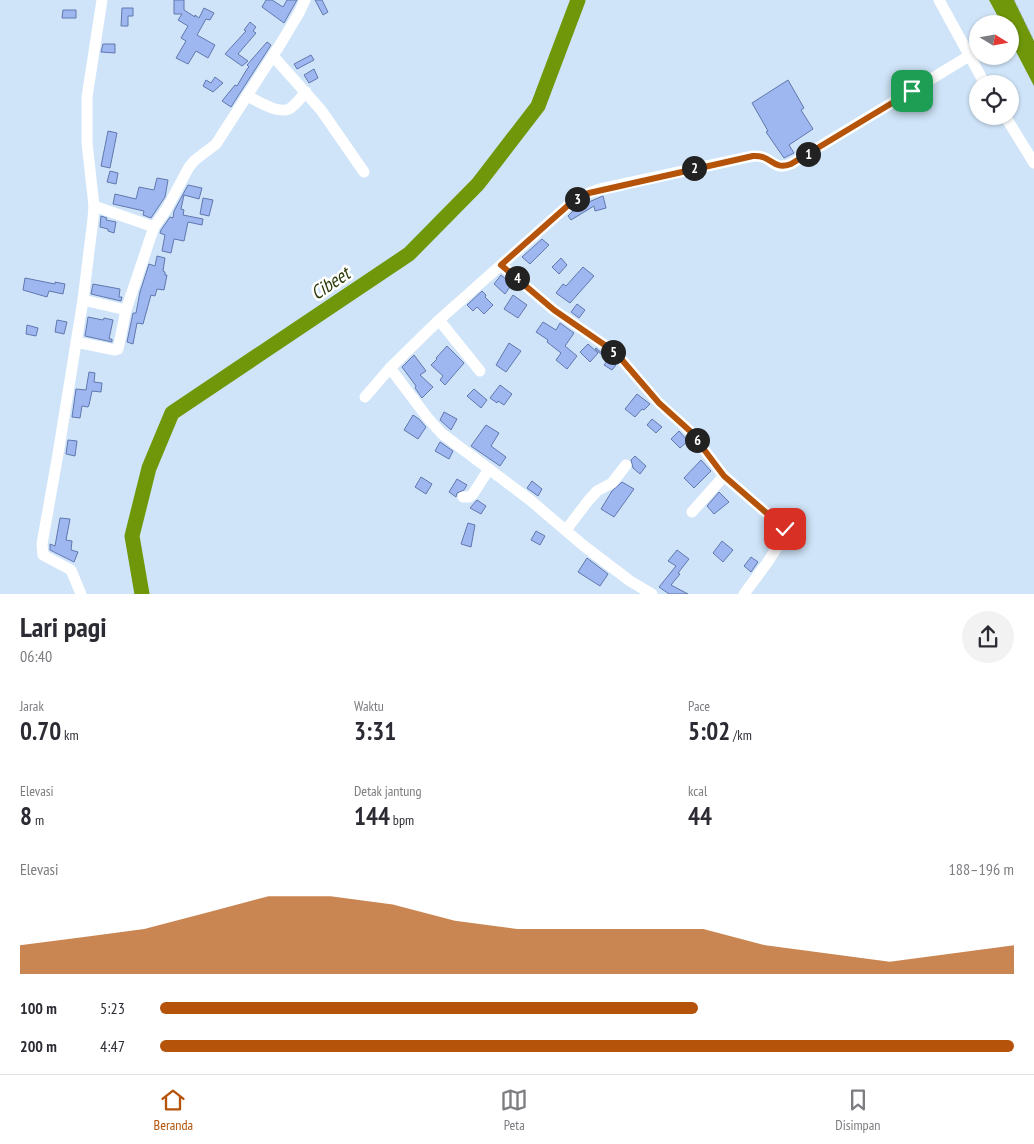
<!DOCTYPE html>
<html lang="id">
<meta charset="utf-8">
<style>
:root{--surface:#fff;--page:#f2f2f3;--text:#2b2b33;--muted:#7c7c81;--line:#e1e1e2;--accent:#b45309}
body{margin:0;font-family:"PT Sans Narrow",sans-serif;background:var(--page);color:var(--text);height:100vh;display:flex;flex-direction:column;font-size:19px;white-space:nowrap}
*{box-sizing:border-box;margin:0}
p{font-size:16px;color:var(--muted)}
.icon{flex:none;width:28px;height:28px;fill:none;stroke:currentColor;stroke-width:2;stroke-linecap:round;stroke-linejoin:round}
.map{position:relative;height:594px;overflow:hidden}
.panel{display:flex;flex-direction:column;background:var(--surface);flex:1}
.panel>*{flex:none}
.needle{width:32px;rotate:101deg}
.fabs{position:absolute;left:969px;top:15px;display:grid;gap:10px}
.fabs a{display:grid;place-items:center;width:50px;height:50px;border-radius:50%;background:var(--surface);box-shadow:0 1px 4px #0004;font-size:25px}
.pin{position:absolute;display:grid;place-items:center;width:42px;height:42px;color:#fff;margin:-21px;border-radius:10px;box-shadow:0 2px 8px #0006}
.km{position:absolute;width:25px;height:25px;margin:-12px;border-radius:50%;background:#222;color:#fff;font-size:14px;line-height:25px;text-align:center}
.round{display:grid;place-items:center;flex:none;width:52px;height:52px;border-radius:26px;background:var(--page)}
.head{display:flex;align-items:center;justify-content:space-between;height:85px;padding:0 20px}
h1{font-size:28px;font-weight:700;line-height:38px}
.metrics{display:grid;grid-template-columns:repeat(3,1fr);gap:8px;height:85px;padding:5px 20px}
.metrics div{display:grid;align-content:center}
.metrics b{font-size:25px;font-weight:700}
.metrics small{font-size:14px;font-weight:400}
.metrics p{font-size:14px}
.chart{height:140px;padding:10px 20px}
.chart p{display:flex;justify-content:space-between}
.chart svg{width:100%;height:90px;margin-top:5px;fill:var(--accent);opacity:.7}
ul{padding:0 20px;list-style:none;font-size:16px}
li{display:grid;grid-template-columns:80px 60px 1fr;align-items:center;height:38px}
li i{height:12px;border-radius:6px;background:var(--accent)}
.dock{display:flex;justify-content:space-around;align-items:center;height:70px;border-top:1px solid var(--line);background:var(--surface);font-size:14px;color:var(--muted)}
.dock a{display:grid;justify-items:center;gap:2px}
.dock .current{color:var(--accent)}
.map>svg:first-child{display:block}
.water{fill:#6f9709}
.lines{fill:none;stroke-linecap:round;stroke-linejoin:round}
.river{stroke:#6f9709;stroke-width:15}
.building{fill:#9eb7f1;stroke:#6178ad}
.path{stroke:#92a7ba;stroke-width:1;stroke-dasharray:2.5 4;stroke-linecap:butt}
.minor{stroke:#fff;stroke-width:11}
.route-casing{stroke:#fff;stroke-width:10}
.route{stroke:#b45309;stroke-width:6}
.labels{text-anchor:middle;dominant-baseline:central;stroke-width:5;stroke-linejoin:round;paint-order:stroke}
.water-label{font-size:19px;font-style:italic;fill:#2b3c0a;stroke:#fff}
</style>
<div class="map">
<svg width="1034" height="594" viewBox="0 0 1034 594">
<rect width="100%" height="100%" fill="#cfe4f8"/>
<path class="water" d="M 989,0 L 1014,0 L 1034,41 L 1034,86 L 1010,40 L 1010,24 L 1002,24 Z"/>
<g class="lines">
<path class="river" d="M 142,594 L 132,536 L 149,468 L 172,413 L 409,254 L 478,184 L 538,106 L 578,0"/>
</g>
<g class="building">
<path d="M 174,0 L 184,0 L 184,10 L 195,17 L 195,15 L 199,18 L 204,8 L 214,13 L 210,20 L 206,19 L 197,35 L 215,45 L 208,58 L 196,51 L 188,64 L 176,58 L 186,41 L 181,38 L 188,26 L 178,20 L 182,14 L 174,14 Z"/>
<path d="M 266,0 L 272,0 L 283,7 L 287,0 L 297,0 L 284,23 L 262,7 Z"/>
<path d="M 315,0 L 322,0 L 328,12 L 323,15 Z"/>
<path d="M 122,8 L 133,8 L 133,16 L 128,16 L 128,26 L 121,26 Z"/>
<path d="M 63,10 L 76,10 L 76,18 L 62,18 Z"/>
<path d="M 250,22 L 256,27 L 253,31 L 256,33 L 238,54 L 248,61 L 242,66 L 225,54 L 246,31 L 244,30 Z"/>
<path d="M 267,42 L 271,45 L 231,107 L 222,101 L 235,85 L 237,86 L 247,69 L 249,67 L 247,65 Z"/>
<path d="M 103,44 L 115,44 L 115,53 L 101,52 Z"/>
<path d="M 311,55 L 314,60 L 297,69 L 294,64 Z"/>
<path d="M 314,69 L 318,78 L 309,83 L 304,75 Z"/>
<path d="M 215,77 L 223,83 L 213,92 L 203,86 L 206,80 L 211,83 Z"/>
<path d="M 788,80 L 804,108 L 801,110 L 813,129 L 789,145 L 794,153 L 784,158 L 766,132 L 768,131 L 752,103 Z"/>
<path d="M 108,131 L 117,133 L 110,168 L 101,166 Z"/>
<path d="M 110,171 L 118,173 L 116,184 L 107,182 Z"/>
<path d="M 157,178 L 168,180 L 165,197 L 151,218 L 143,215 L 144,211 L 113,204 L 115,194 L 136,199 L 139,187 L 154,190 Z"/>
<path d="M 188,185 L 202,188 L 199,199 L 184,195 L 181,209 L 184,210 L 183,215 L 203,219 L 202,225 L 188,222 L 184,241 L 174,239 L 171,253 L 162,251 L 165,235 L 160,233 L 161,230 L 170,217 L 173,218 L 174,211 Z"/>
<path d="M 603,196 L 606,208 L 595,211 L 594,206 L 571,220 L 568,216 L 577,207 Z"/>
<path d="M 203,198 L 213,200 L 209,216 L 200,214 Z"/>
<path d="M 101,216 L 107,218 L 106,220 L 116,222 L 114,233 L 108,231 L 108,229 L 100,227 Z"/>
<path d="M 542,239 L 549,245 L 530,264 L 522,257 Z"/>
<path d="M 157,256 L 165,258 L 163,271 L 165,272 L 165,275 L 167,275 L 164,290 L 157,289 L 155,296 L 151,295 L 143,324 L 137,323 L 133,344 L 127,342 L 133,313 L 136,313 L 140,292 L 149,264 L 155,266 Z"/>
<path d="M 561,258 L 567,265 L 559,274 L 552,267 Z"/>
<path d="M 583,267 L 594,276 L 570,303 L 556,293 L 563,284 L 566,286 Z"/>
<path d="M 501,275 L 512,284 L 505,294 L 494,284 Z"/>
<path d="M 25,278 L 55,284 L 55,282 L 65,284 L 63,294 L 49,291 L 47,297 L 23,290 Z"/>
<path d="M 93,284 L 120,289 L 119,297 L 122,297 L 121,301 L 91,294 Z"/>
<path d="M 482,291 L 486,295 L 485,297 L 493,305 L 484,314 L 477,307 L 473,311 L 467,305 Z"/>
<path d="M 513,295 L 527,305 L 518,318 L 504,309 Z"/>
<path d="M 577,304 L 585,310 L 579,318 L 571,312 Z"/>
<path d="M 88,317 L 103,320 L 104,318 L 113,320 L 109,339 L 112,339 L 112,342 L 85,336 Z"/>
<path d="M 57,320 L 67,322 L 64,334 L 55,332 Z"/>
<path d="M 543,322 L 556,330 L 560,323 L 574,333 L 565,346 L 577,356 L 567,369 L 556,360 L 561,353 L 547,342 L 548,340 L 536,332 Z"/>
<path d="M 27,325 L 38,328 L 36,336 L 26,334 Z"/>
<path d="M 509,343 L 521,351 L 506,372 L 496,365 Z"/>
<path d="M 588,344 L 598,353 L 590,362 L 580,352 Z"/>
<path d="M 447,346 L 464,363 L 445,385 L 440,380 L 443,376 L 431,365 L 437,359 L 436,358 Z"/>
<path d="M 596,348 L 616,365 L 612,370 L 604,365 L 608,360 L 595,349 Z"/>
<path d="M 414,355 L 426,371 L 420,375 L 433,387 L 422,398 L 415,388 L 416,386 L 402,367 Z"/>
<path d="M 89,372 L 95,373 L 94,382 L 102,383 L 101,392 L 92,391 L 89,405 L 88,407 L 82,406 L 80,418 L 72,417 L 76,389 L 86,390 Z"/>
<path d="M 500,385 L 512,394 L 504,405 L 498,401 L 497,403 L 490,398 Z"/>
<path d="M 474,389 L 487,400 L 481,408 L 467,396 Z"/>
<path d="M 637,394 L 650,404 L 644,410 L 642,409 L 635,417 L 625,409 Z"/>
<path d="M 444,412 L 457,419 L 451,430 L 440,420 Z"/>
<path d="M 413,415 L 419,419 L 426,427 L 418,439 L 404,430 Z"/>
<path d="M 652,419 L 662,427 L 656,433 L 647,425 Z"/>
<path d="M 486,425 L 499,433 L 491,446 L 506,457 L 500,466 L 471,446 Z"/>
<path d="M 679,431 L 688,441 L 680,448 L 671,439 Z"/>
<path d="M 68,440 L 77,441 L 75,456 L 66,454 Z"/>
<path d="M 440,442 L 453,451 L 449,459 L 435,451 Z"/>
<path d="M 635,456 L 646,466 L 640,474 L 633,468 L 631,460 Z"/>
<path d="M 701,460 L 711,471 L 694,488 L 684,478 Z"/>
<path d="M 421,477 L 432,484 L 426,494 L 415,487 Z"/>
<path d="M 457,479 L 467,485 L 464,490 L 457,493 L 456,497 L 449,492 Z"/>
<path d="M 532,481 L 542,489 L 538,496 L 527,488 Z"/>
<path d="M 622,482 L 634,489 L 614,517 L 601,509 L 612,491 Z"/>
<path d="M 719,492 L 729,502 L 714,514 L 707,506 Z"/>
<path d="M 477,500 L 486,506 L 481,514 L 470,508 Z"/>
<path d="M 60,518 L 70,519 L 66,540 L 72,541 L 71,550 L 78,552 L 74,562 L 50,550 L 50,544 L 55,546 Z"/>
<path d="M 468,523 L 475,525 L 471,547 L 461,544 Z"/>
<path d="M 536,531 L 545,536 L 540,545 L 531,540 Z"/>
<path d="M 722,541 L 733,550 L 723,562 L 713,553 Z"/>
<path d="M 677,550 L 689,559 L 678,573 L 680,574 L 671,585 L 688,594 L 669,594 L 659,587 L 676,566 L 668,561 Z"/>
<path d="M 751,557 L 758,562 L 751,572 L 744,566 Z"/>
<path d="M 587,558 L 608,574 L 600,586 L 578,572 Z"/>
</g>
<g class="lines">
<path class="path" d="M 1014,0 L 1034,41"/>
<g class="minor">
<path d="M 939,0 L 985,84"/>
<path d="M 273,56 L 321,110 L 364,172"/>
<path d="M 247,96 C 258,101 277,114 289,109 C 295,106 301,97 306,92"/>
<path d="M 1005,116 L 1034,163"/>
<path d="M 94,206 L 154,227"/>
<path d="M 501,265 L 554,310 L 609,348 L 622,360 L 659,403 L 690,431 L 724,476 L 785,529 L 783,538 L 767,563 L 744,594"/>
<path d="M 83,300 L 126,310"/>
<path d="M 439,320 L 480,371"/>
<path d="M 76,342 L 115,350 L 118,349 L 126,310 L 154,227 L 166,210 L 189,167 L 195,160 L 216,144 L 281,43 L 299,13 L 305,0"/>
<path d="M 390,368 L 427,417 L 441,433 L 530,500 L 584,546 L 630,581 L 652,594"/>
<path d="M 365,397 L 390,368 L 439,320 L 573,201 L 589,193 L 600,189 L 753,156 C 774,155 771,172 791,164 L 969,56"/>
<path d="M 463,497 L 469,497 L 473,494 L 489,469"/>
<path d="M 692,512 L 724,476"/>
<path d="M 566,530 L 588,501 L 597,491 L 612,483 L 626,465"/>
<path d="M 81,594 L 71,570 L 43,555 L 42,544 L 58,454 L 83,300 L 93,219 L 94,206 L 87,143 L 87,97 L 102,0"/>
</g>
</g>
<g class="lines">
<defs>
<path id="route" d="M 785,529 L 724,476 L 690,431 L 659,403 L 622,360 L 609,348 L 554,310 L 501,265 L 573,201 L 589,193 L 753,156 C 773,155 772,171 791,164 L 912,91"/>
</defs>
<use href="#route" class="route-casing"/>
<use href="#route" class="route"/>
</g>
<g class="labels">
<g class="water-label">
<text transform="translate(330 283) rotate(-34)">Cibeet</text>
</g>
</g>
</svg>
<div class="fabs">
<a><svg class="needle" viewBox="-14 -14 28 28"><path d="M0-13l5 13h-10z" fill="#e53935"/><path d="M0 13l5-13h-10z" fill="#7c7c81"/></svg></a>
<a><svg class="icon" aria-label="locate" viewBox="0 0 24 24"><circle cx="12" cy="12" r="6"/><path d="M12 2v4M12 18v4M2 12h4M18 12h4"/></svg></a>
</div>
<div class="pin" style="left:912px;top:91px;background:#1e9e55"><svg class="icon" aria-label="arrive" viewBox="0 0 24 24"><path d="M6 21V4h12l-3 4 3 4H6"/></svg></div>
<div class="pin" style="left:785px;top:529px;background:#d93025"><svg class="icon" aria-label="check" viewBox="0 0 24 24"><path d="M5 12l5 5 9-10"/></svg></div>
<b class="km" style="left:808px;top:154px">1</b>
<b class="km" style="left:694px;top:168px">2</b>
<b class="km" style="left:577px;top:199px">3</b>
<b class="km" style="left:517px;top:278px">4</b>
<b class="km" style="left:613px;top:352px">5</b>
<b class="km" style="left:697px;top:440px">6</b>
</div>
<section class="panel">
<div class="head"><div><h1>Lari pagi</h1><p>06:40</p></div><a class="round"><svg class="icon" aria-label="share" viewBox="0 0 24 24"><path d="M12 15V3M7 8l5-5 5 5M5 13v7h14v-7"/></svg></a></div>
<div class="metrics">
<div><p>Jarak</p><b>0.70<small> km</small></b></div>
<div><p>Waktu</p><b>3:31</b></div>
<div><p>Pace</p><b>5:02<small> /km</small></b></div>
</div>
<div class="metrics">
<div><p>Elevasi</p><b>8<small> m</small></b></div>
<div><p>Detak jantung</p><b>144<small> bpm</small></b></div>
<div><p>kcal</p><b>44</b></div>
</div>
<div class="chart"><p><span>Elevasi</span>188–196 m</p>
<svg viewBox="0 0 160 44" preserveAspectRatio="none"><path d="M0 44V30L10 26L20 22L30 14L40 6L50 6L60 10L70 18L80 22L90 22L100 22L110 22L120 30L130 34L140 38L150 34L160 30V44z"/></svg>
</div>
<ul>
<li><b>100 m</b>5:23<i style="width:63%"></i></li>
<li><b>200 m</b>4:47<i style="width:100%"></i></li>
</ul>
</section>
<nav class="dock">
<a class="current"><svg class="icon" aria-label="home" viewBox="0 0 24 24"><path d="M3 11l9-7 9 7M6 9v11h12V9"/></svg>Beranda</a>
<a><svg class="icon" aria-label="map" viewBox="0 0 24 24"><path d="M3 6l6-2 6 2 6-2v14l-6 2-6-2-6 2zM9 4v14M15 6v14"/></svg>Peta</a>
<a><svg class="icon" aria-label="saved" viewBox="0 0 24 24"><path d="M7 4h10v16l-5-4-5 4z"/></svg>Disimpan</a>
</nav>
